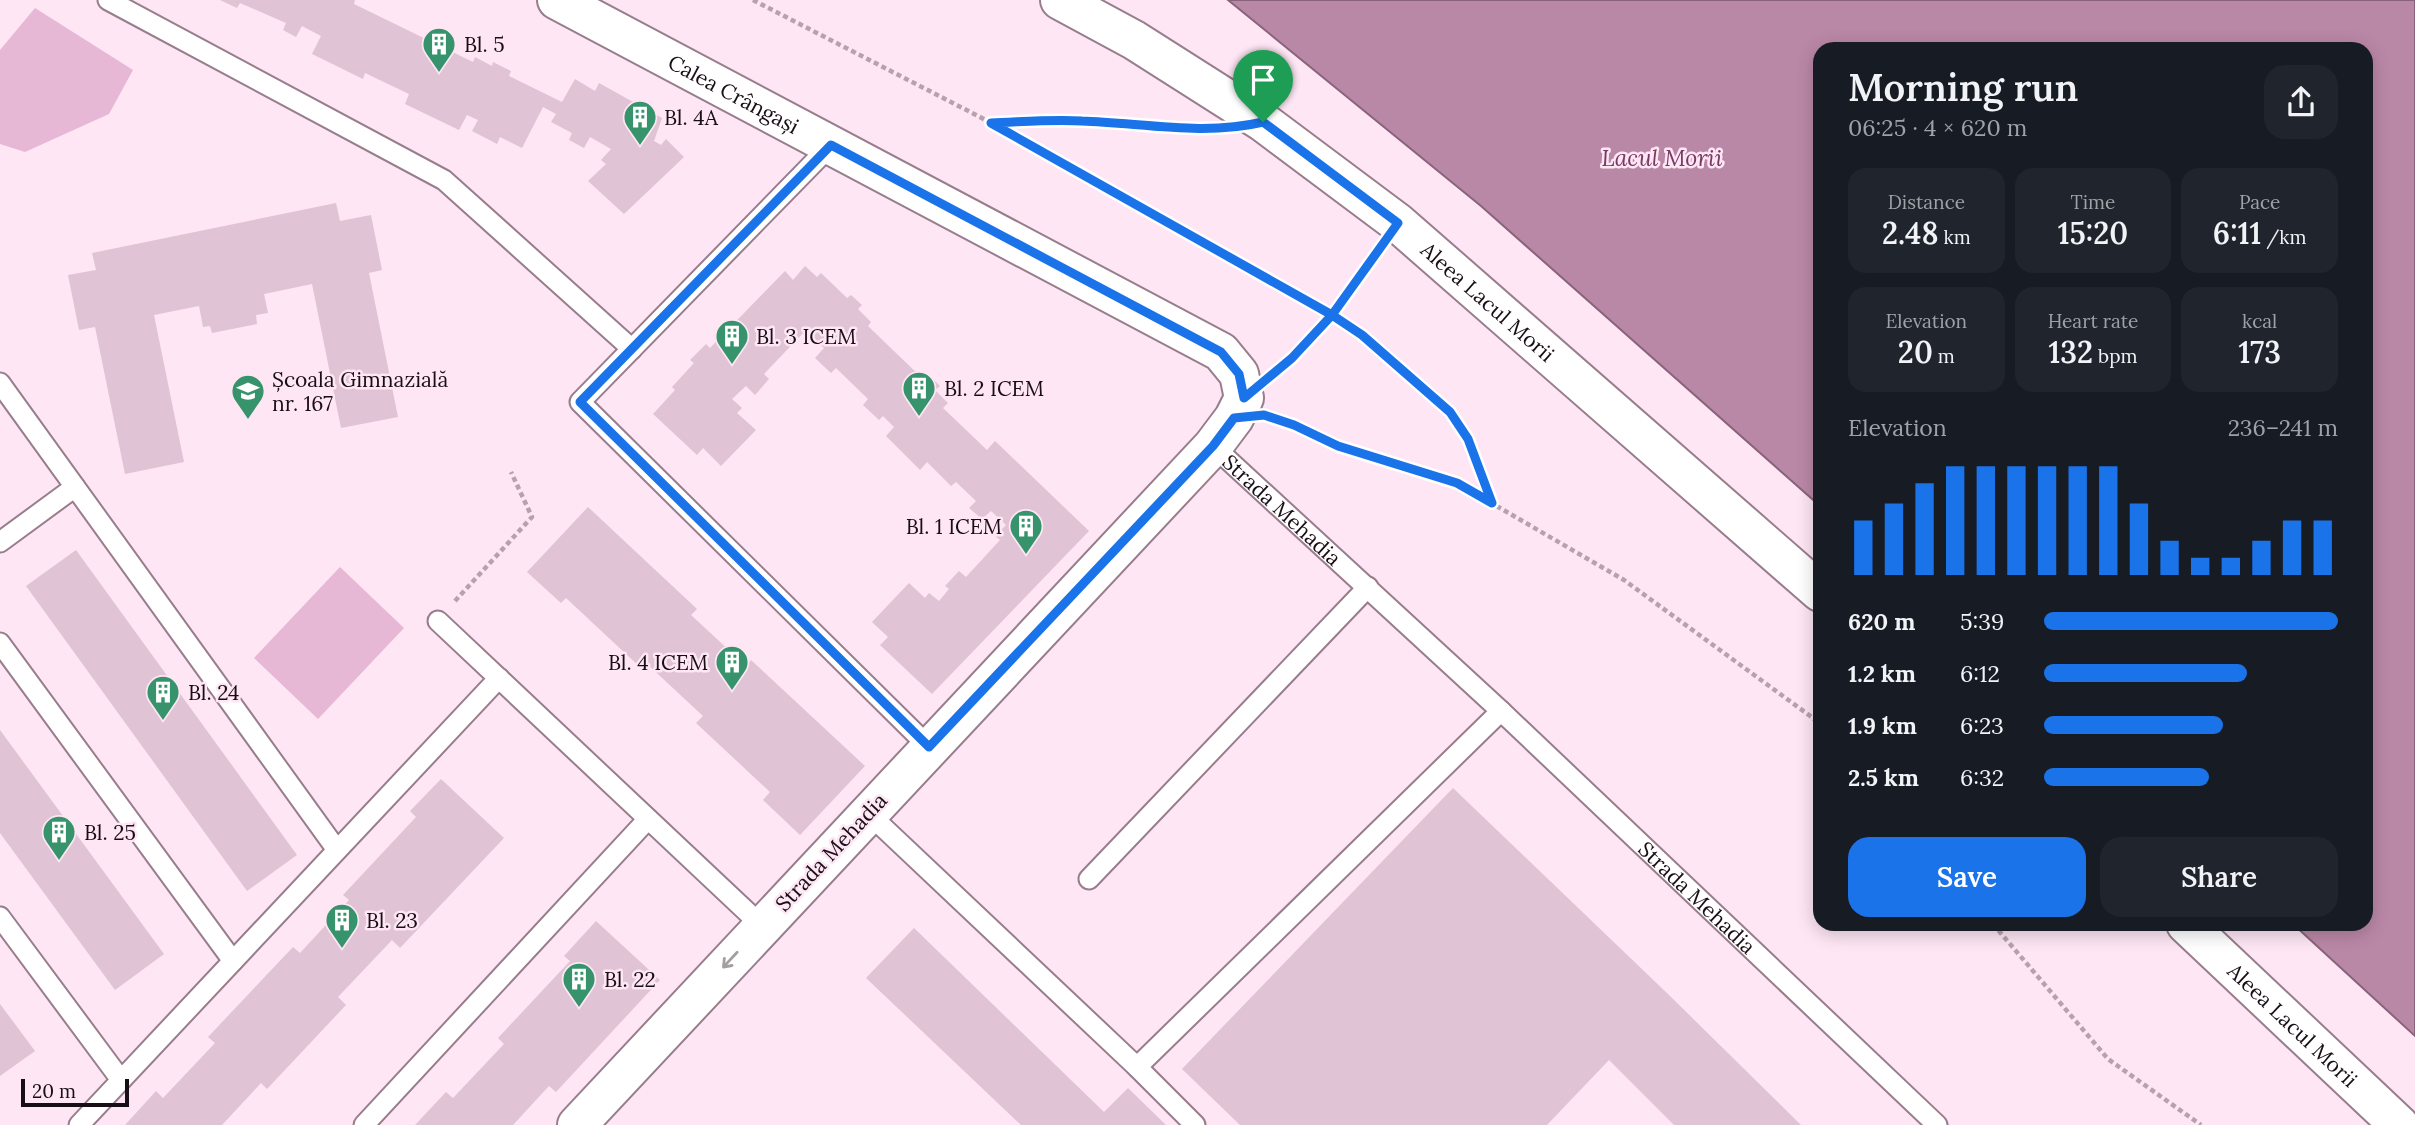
<!DOCTYPE html>
<meta charset="utf-8">
<style>
:root{--surface:#171b24;--page:#20242c;--text:#f1f3f6;--muted:#9ea1a6;--accent:#1a73e8}
body{margin:0;font-family:Lora,serif;background:var(--page);color:var(--text);height:100vh;display:flex;flex-direction:column;font-size:26px;white-space:nowrap}
*{box-sizing:border-box;margin:0}
p{font-size:23px;color:var(--muted)}
.icon{flex:none;width:38px;height:38px;fill:none;stroke:currentColor;stroke-width:2;stroke-linecap:round;stroke-linejoin:round}
.map{position:relative;flex:1;overflow:hidden}
.details{position:absolute;left:1813px;top:42px;width:560px;height:889px;display:flex;flex-direction:column;background:var(--surface);border-radius:21px;box-shadow:0 4px 18px #0003}
.details>*{flex:none}
.scale{position:absolute;left:21px;bottom:18px;width:108px;box-sizing:border-box;padding-left:7px;border:4px solid #180e15;border-top:0;font-size:19px;line-height:24px;white-space:nowrap;color:#180e15;-webkit-text-stroke:5px #fee6f4;paint-order:stroke}
.pin{position:absolute;display:grid;place-items:center;width:60px;height:60px;color:#fff;margin:-72px -30px;border-radius:50% 50% 50% 0;rotate:-45deg;box-shadow:0 0 7px #0007}
.pin .icon{rotate:45deg}
.round{display:grid;place-items:center;flex:none;width:74px;height:74px;border-radius:21px;background:var(--page)}
.overview{display:flex;align-items:center;justify-content:space-between;height:119px;padding:0 35px}
h1{font-size:38px;font-weight:600;line-height:52px}
.metrics{display:grid;grid-template-columns:repeat(3,1fr);gap:10px;height:119px;padding:7px 35px}
.metrics div{display:grid;align-content:center;border-radius:18px;background:var(--page);text-align:center}
.metrics b{font-size:30px;font-weight:600}
.metrics small{font-size:19px;font-weight:400}
.metrics p{font-size:19px}
.chart{height:196px;padding:14px 35px}
.chart p{display:flex;justify-content:space-between}
.chart svg{width:100%;height:126px;margin-top:7px;stroke:var(--accent);stroke-width:6}
.button{display:flex;gap:14px;margin-top:auto;padding:14px 35px}
.button a{flex:1;height:80px;border-radius:21px;background:var(--accent);color:#fff;font-size:28px;font-weight:600;line-height:80px;text-align:center}
.button a+a{background:var(--page);color:var(--text)}
ul{padding:0 35px;list-style:none;font-size:23px}
li{display:grid;grid-template-columns:112px 84px 1fr;align-items:center;height:52px}
li i{height:18px;border-radius:9px;background:var(--accent)}
.map>svg:first-child{display:block}
.green{fill:#e6b8d5}
.water{fill:#ba88a7;stroke:#89637b;stroke-width:2}
.building{fill:#e0c3d4}
.lines{fill:none;stroke-linecap:round;stroke-linejoin:round}
.lane-casing{stroke:#987d8d;stroke-width:23}
.street-casing{stroke:#987d8d;stroke-width:42}
.secondary-casing{stroke:#987d8d;stroke-width:42}
.path{stroke:#b6a2ae;stroke-width:4.5;stroke-dasharray:5 3.5;stroke-linecap:butt}
.lane{stroke:#fff;stroke-width:19}
.street{stroke:#fff;stroke-width:38}
.secondary{stroke:#fff;stroke-width:38}
.oneway{stroke:#a39fa1}
.route-casing{stroke:#fff;stroke-width:14}
.route{stroke:#1a73e8;stroke-width:9}
.labels{text-anchor:middle;dominant-baseline:central;stroke-width:5;stroke-linejoin:round;paint-order:stroke}
.poi-label{font-size:21px;fill:#180e15;stroke:#fee6f4;text-anchor:start}
.street-label{font-size:21px;fill:#180e15;stroke:#fee6f4}
.water-label{font-size:23px;font-style:italic;fill:#783a64;stroke:#fee6f4}
</style>
<div class="map">
<svg width="2415" height="1125" viewBox="0 0 2415 1125">
<rect width="100%" height="100%" fill="#fee6f4"/>
<g class="green">
<path d="M 35,8 L 133,70 L 109,114 L 25,152 L 0,144 L 0,50 Z"/>
<path d="M 340,567 L 404,628 L 318,719 L 254,658 Z"/>
</g>
<path class="water" d="M 1228,0 L 2415,0 L 2415,1036 L 2293,924 L 2366,924 L 2366,49 L 1820,49 L 1820,506 L 1481,206 Z"/>
<g class="building">
<path d="M 220,0 L 355,0 L 354,4 L 473,62 L 475,57 L 492,66 L 493,62 L 511,71 L 509,76 L 562,102 L 575,79 L 595,91 L 599,83 L 662,118 L 654,141 L 661,145 L 666,139 L 684,157 L 624,214 L 588,181 L 606,164 L 601,160 L 611,149 L 590,137 L 584,148 L 569,140 L 572,133 L 551,122 L 556,114 L 543,107 L 522,148 L 500,137 L 497,144 L 472,131 L 478,120 L 467,115 L 459,130 L 405,104 L 409,94 L 365,73 L 363,79 L 312,54 L 321,36 L 302,26 L 296,37 L 283,30 L 286,23 L 240,3 L 237,8 Z"/>
<path d="M 336,203 L 340,221 L 371,215 L 382,270 L 369,273 L 398,417 L 341,428 L 312,284 L 264,294 L 268,313 L 256,315 L 257,324 L 212,333 L 210,326 L 203,327 L 199,306 L 154,315 L 184,462 L 125,474 L 95,327 L 79,330 L 68,275 L 96,270 L 92,253 Z"/>
<path d="M 805,266 L 817,277 L 821,273 L 847,298 L 851,295 L 862,305 L 858,309 L 871,322 L 868,326 L 923,379 L 928,374 L 940,386 L 935,390 L 948,403 L 943,408 L 987,450 L 995,441 L 1089,531 L 932,694 L 880,645 L 888,637 L 872,622 L 909,583 L 925,598 L 929,593 L 939,601 L 949,589 L 945,586 L 959,571 L 966,577 L 1000,540 L 995,536 L 1006,525 L 991,511 L 982,519 L 969,508 L 976,501 L 956,482 L 951,486 L 927,462 L 920,470 L 886,436 L 894,427 L 883,416 L 879,420 L 863,405 L 868,399 L 836,368 L 831,373 L 815,358 L 824,348 L 805,331 L 764,374 L 769,379 L 755,395 L 746,386 L 732,399 L 742,408 L 737,413 L 756,430 L 721,466 L 703,448 L 697,455 L 653,414 L 675,390 L 672,387 L 694,363 L 690,360 L 706,344 L 710,348 L 785,271 L 793,280 Z"/>
<path d="M 588,507 L 697,609 L 691,615 L 746,666 L 751,660 L 865,766 L 800,835 L 763,800 L 770,792 L 696,723 L 703,716 L 646,663 L 641,668 L 566,598 L 561,603 L 527,572 Z"/>
<path d="M 76,550 L 297,855 L 247,891 L 26,586 Z"/>
<path d="M 0,730 L 164,954 L 115,990 L 0,833 Z"/>
<path d="M 441,779 L 504,838 L 400,948 L 392,940 L 338,997 L 346,1005 L 267,1089 L 261,1083 L 222,1125 L 125,1125 L 156,1091 L 163,1098 L 215,1043 L 208,1037 L 293,947 L 300,953 L 349,900 L 343,895 L 416,817 L 410,811 Z"/>
<path d="M 1453,788 L 1670,996 L 1801,1125 L 1674,1125 L 1609,1060 L 1547,1125 L 1240,1125 L 1182,1069 Z"/>
<path d="M 596,921 L 660,980 L 556,1092 L 549,1086 L 513,1125 L 415,1125 L 446,1092 L 453,1098 L 504,1044 L 498,1038 L 570,961 L 564,956 Z"/>
<path d="M 914,928 L 1104,1112 L 1128,1088 L 1166,1125 L 1021,1125 L 866,978 Z"/>
<path d="M 0,1004 L 35,1051 L 0,1076 Z"/>
</g>
<g class="lines">
<defs>
<g id="lane">
<path d="M 108,0 L 444,180 L 632,349"/>
<path d="M 831,145 L 580,402 L 929,747"/>
<path d="M 0,383 L 337,850"/>
<path id="s1" d="M 1213,446 L 1501,711 L 1937,1125"/>
<path d="M 0,542 L 75,487"/>
<path d="M 438,621 L 762,926"/>
<path d="M 0,643 L 233,961"/>
<path d="M 868,813 L 1137,1067 L 1195,1125"/>
<path d="M 1089,879 L 1368,587"/>
<path d="M 0,917 L 121,1080"/>
<path d="M 1137,1067 L 1501,711"/>
<path d="M 79,1125 L 499,678"/>
<path d="M 364,1125 L 648,819"/>
</g>
<g id="street">
<path id="s2" d="M 1060,0 L 1134,40 L 1263,122 L 1398,223 L 1820,592"/>
<path id="s3" d="M 2186,924 L 2399,1125"/>
</g>
<g id="secondary">
<path id="s4" d="M 557,0 L 1221,352 L 1239,374 L 1244,398 L 1234,418 L 1213,446 L 577,1125"/>
</g>
</defs>
<use href="#lane" class="lane-casing"/>
<use href="#street" class="street-casing"/>
<use href="#secondary" class="secondary-casing"/>
<g class="path">
<path d="M 753,0 L 980,117 L 1332,315 L 1362,335 L 1450,412 L 1468,439 L 1492,503"/>
<path d="M 992,123 L 1080,120 L 1200,128"/>
<path d="M 1277,370 C 1318,337 1347,294 1378,252"/>
<path d="M 1276,419 L 1338,446 L 1457,483 L 1624,580 L 1813,718 L 1820,726"/>
<path d="M 455,601 L 532,517 L 511,472"/>
<path d="M 1993,924 L 2108,1059 L 2201,1125"/>
</g>
<use href="#lane" class="lane"/>
<use href="#street" class="street"/>
<use href="#secondary" class="secondary"/>
</g>
<defs><path id="oneway-shaft" d="M-6 0H5M1.5-3L5.5 0L1.5 3" fill="none" stroke-width="1.6" stroke-linecap="round" stroke-linejoin="round" transform="scale(1.75)"/></defs>
<use class="oneway" href="#oneway-shaft" transform="translate(730 960) rotate(133)"/>
<g class="lines">
<defs>
<path id="route" d="M 1263,122 L 1398,223 L 1332,315 L 1292,358 L 1244,398 L 1239,374 L 1221,352 L 831,145 L 580,402 L 929,747 L 1213,446 L 1234,418 L 1264,415 L 1294,425 L 1338,446 L 1457,483 L 1492,503 L 1468,439 L 1450,412 L 1362,335 L 1332,315 L 991,123 C 1021,122 1052,119 1082,121 C 1142,123 1204,136 1263,122"/>
</defs>
<use href="#route" class="route-casing"/>
<use href="#route" class="route"/>
</g>
<defs>
<symbol id="building-pin" viewBox="-11 -11 22 30"><path d="M0 17L-7.5 6A9.5 9.5 0 1 1 7.5 6Z" fill="#37936b" stroke="#fee6f4"/><path d="M-4-6H4V6H1V3H-1V6H-4ZM-2.5-4.3h1.7v1.8h-1.7ZM.8-4.3h1.7v1.8H.8ZM-2.5-1h1.7V.8h-1.7ZM.8-1h1.7V.8H.8Z" fill="#fff"/></symbol>
<symbol id="school-pin" viewBox="-11 -11 22 30"><path d="M0 17L-7.5 6A9.5 9.5 0 1 1 7.5 6Z" fill="#37936b" stroke="#fee6f4"/><path d="M0-5L7-2L0 1L-7-2ZM-4 1L0 2.5L4 1V4Q0 6-4 4Z" fill="#fff"/></symbol>
</defs>
<g fill-rule="evenodd">
<use href="#building-pin" x="420" y="25" width="38" height="52"/>
<use href="#building-pin" x="621" y="98" width="38" height="52"/>
<use href="#building-pin" x="713" y="317" width="38" height="52"/>
<use href="#building-pin" x="900" y="369" width="38" height="52"/>
<use href="#school-pin" x="229" y="372" width="38" height="52"/>
<use href="#building-pin" x="1007" y="507" width="38" height="52"/>
<use href="#building-pin" x="713" y="643" width="38" height="52"/>
<use href="#building-pin" x="144" y="673" width="38" height="52"/>
<use href="#building-pin" x="40" y="813" width="38" height="52"/>
<use href="#building-pin" x="323" y="901" width="38" height="52"/>
<use href="#building-pin" x="560" y="960" width="38" height="52"/>
</g>
<g class="labels">
<g class="poi-label">
<text x="464" y="44">Bl. 5</text>
<text x="664" y="117">Bl. 4A</text>
<text x="756" y="336">Bl. 3 ICEM</text>
<text x="272" y="379">Școala Gimnazială<tspan x="272" dy="24">nr. 167</tspan></text>
<text x="944" y="388">Bl. 2 ICEM</text>
<text x="1002" y="526" text-anchor="end">Bl. 1 ICEM</text>
<text x="708" y="662" text-anchor="end">Bl. 4 ICEM</text>
<text x="188" y="692">Bl. 24</text>
<text x="84" y="832">Bl. 25</text>
<text x="366" y="920">Bl. 23</text>
<text x="604" y="979">Bl. 22</text>
</g>
<g class="street-label">
<text stroke="none"><textPath href="#s4" startOffset="200">Calea Crângași</textPath></text>
<text stroke="none"><textPath href="#s2" startOffset="525">Aleea Lacul Morii</textPath></text>
<text stroke="none"><textPath href="#s1" startOffset="94">Strada Mehadia</textPath></text>
<text transform="translate(831 852) rotate(-47)">Strada Mehadia</text>
<text stroke="none"><textPath href="#s1" startOffset="662">Strada Mehadia</textPath></text>
<text stroke="none"><textPath href="#s3" startOffset="147">Aleea Lacul Morii</textPath></text>
</g>
<g class="water-label">
<text x="1662" y="157">Lacul Morii</text>
</g>
</g>
</svg>
<div class="scale">20 m</div>
<div class="pin" style="left:1263px;top:122px;background:#1e9e55"><svg class="icon" aria-label="arrive" viewBox="0 0 24 24"><path d="M6 21V4h12l-3 4 3 4H6"/></svg></div>
<section class="details">
<div class="overview"><div><h1>Morning run</h1><p>06:25 · 4 × 620 m</p></div><a class="round"><svg class="icon" aria-label="share" viewBox="0 0 24 24"><path d="M12 15V3M7 8l5-5 5 5M5 13v7h14v-7"/></svg></a></div>
<div class="metrics">
<div><p>Distance</p><b>2.48<small> km</small></b></div>
<div><p>Time</p><b>15:20</b></div>
<div><p>Pace</p><b>6:11<small> /km</small></b></div>
</div>
<div class="metrics">
<div><p>Elevation</p><b>20<small> m</small></b></div>
<div><p>Heart rate</p><b>132<small> bpm</small></b></div>
<div><p>kcal</p><b>173</b></div>
</div>
<div class="chart"><p><span>Elevation</span>236–241 m</p>
<svg viewBox="0 0 160 44" preserveAspectRatio="none"><path d="M5 44V25M15 44V19M25 44V12M35 44V6M45 44V6M55 44V6M65 44V6M75 44V6M85 44V6M95 44V19M105 44V32M115 44V38M125 44V38M135 44V32M145 44V25M155 44V25"/></svg>
</div>
<ul>
<li><b>620 m</b>5:39<i style="width:100%"></i></li>
<li><b>1.2 km</b>6:12<i style="width:69%"></i></li>
<li><b>1.9 km</b>6:23<i style="width:61%"></i></li>
<li><b>2.5 km</b>6:32<i style="width:56%"></i></li>
</ul>
<div class="button"><a>Save</a><a>Share</a></div>
</section>
</div>
